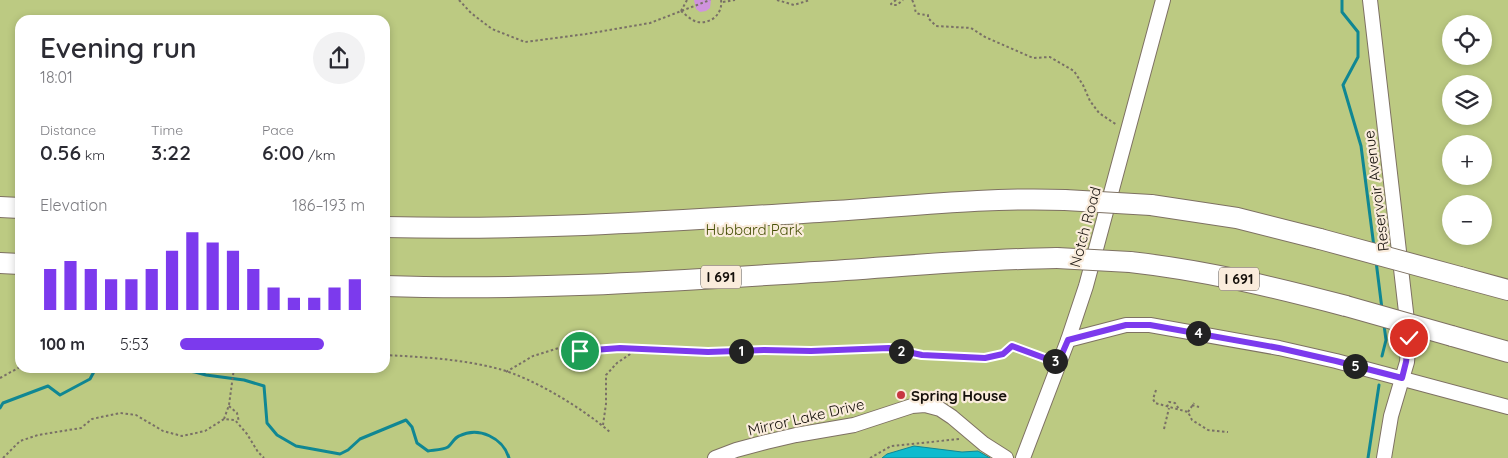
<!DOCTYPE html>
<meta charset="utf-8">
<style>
:root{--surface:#fff;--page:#f2f2f3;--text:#2b2b33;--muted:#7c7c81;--accent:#7c3aed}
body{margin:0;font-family:Quicksand,sans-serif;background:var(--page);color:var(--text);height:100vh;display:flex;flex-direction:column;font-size:19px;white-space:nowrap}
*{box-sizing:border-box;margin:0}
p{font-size:16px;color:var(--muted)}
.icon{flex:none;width:28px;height:28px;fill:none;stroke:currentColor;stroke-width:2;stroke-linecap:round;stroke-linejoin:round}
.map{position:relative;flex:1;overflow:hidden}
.sheet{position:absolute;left:15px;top:15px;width:375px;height:358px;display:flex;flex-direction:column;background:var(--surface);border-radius:15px;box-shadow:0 2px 8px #0003}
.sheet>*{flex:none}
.controls{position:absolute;left:1442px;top:15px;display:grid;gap:10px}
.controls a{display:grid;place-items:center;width:50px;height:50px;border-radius:50%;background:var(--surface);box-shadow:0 2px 8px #0003;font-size:25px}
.pin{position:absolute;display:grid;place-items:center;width:42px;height:42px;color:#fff;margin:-21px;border:2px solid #fff;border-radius:50%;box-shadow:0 1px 5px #0007}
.km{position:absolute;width:25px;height:25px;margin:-12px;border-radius:50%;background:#222;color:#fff;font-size:14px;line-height:25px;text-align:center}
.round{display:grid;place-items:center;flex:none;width:52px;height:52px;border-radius:26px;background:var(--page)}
.head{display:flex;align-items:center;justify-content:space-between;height:85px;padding:0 25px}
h1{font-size:28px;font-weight:600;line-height:38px}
.stats{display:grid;grid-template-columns:repeat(3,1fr);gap:8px;height:85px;padding:5px 25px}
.stats div{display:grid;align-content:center}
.stats b{font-size:21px;font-weight:600}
.stats small{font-size:14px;font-weight:400}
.stats p{font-size:14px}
.chart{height:140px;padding:10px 25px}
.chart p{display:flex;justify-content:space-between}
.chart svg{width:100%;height:90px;margin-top:5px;stroke:var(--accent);stroke-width:6}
ul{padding:0 25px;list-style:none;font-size:16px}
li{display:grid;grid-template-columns:80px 60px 1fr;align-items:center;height:38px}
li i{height:12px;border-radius:6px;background:var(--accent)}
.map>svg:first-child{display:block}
.green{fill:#bcca82;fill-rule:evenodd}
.water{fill:#0ebbce;stroke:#108793}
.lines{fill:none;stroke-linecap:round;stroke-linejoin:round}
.stream{stroke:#108793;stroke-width:3}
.building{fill:#cf93dd}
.minor-casing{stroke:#7e7163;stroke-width:16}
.highway-casing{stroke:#7e7163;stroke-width:22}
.path{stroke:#797066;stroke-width:2;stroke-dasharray:2.5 2.5;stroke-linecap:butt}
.minor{stroke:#fff;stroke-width:14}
.highway{stroke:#fff;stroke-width:20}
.highway-bridge-casing{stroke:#7e7163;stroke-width:22;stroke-linecap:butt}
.highway-bridge{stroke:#fff;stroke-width:20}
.route-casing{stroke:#fff;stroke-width:10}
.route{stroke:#7c3aed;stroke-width:6}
.poi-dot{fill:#c73742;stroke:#faecdc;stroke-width:2}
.labels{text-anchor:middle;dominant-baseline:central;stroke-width:4.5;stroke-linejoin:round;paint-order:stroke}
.shield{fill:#faecdc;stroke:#595149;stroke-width:1}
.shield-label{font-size:14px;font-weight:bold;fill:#140f0a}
.street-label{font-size:15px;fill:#140f0a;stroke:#faecdc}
.park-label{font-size:15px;fill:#485107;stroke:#faecdc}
.poi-label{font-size:15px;font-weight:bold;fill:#140f0a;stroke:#faecdc;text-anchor:start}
</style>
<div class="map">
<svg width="1508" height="458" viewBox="0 0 1508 458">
<rect width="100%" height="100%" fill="#eddfcf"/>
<path class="green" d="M 0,0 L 1508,0 L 1508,458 L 0,458 ZM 20,20 L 385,20 L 385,368 L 20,368 ZM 1451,24 L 1484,24 L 1484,56 L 1451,56 ZM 1451,84 L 1484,84 L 1484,116 L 1451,116 ZM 1451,144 L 1484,144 L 1484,176 L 1451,176 ZM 1451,204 L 1484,204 L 1484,236 L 1451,236 Z"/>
<path class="water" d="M 914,446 L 962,452 L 978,451 L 990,458 L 882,458 L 887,454 Z"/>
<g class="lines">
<g class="stream">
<path d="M 1342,0 L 1342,12 L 1358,32 L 1358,57 L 1343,85 L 1361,146 L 1374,247"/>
<path d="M 1376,261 L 1382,309"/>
<path d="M 1382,356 L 1386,340 L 1384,325"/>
<path d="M 170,368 L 195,372 L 206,375 L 244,380 L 264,386 L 267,423 L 277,435 L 296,446 L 340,454 L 348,450 L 360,439 L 406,420 L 412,427 L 417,443 L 428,451 C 434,450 443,450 448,447 C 452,444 454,438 459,436 C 479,426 503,438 509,458"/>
<path d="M 0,408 L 3,403 L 48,386 L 60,395 L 90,379 L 96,368"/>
<path d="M 1368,458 L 1379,385"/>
</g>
</g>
<path class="building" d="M 694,0 L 711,0 L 710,8 L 706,11 L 700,12 L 696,9 Z"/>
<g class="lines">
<defs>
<g id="minor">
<path d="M 1370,0 L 1409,338 L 1407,362 L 1391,416 L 1384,458"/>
<path d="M 1068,340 L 1126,325 L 1150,325 L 1279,348 L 1336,361 L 1508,407"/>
<path d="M 715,458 L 736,450 L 766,442 L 796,435 L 854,425 L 912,406 L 925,405 L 940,409 L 952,417 L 984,444 L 1006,458"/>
<path d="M 1023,458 L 1068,340 L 1086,286 L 1163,0"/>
</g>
<g id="highway">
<path d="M 1151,205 L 1237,218 L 1320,239"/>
<path d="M 0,207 L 20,208"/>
<path d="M 385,227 C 535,231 685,220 834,211 C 910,206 989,197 1065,200"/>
<path d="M 1130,262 C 1203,270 1274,287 1346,306"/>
<path d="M 0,263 L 20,264"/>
<path d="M 1460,277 L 1508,290"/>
<path d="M 385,286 C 529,291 672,281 815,272 C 896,267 976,259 1057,258"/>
<path d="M 1452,336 L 1508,352"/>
</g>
</defs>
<use href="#minor" class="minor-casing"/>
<use href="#highway" class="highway-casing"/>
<g class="path">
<path d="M 459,0 L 471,13 L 492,29 L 525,42 L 586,34 L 650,23 L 710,0"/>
<path d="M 777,0 L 794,5 L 810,0"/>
<path d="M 896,0 L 891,4 L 892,5 L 897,5 L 903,0"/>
<path d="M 912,0 C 919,11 909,14 928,15 L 928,18 L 936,26 L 971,28 L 985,37 L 1033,58 L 1050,57 L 1074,71 L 1083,85 L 1090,101 L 1099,113 L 1117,125"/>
<path d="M 723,2 L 735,0"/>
<path d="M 681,11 C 686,15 692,21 698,22 C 712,24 723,13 721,0"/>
<path d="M 681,11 L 687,0"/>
<path d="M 385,355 C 422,357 462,359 499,369 C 533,378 584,409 611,433"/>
<path d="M 506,372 L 533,356 L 565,346 L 580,351 L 620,348 L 708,351 L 863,350 L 889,348 L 922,355 L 985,358 L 1003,354 L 1012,346 L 1048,359"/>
<path d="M 0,378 L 20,367"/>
<path d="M 1156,390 L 1153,399 L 1155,403 L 1188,412 L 1192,420 L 1208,430 L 1228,432"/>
<path d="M 1192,405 L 1199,407"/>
<path d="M 229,406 L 237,413 L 239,422"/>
<path d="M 1167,407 L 1169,402 L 1175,403 L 1179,409"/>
<path d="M 1188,412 L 1194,403"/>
<path d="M 224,419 L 229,405 L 234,368"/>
<path d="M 603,425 L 606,404 L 606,375 L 617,363 L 639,348"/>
<path d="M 1164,429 L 1169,408"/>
<path d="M 3,458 L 20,441 L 38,435 L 81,428 L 92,419 L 120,413 L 136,415 L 163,431 L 182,436 L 205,431 L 224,419 L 235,420 L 247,434 L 258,452 L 264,458"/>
<path d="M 870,458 L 891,446 L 960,439"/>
</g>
<use href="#minor" class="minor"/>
<use href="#highway" class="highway"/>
<defs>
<g id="highway-bridge">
<path d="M 1065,200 L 1151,205"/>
<path d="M 1320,239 L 1460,277"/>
<path d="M 1057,258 L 1130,262"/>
<path d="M 1346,306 L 1452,336"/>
</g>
</defs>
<use href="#highway-bridge" class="highway-bridge-casing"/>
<use href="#highway-bridge" class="highway-bridge"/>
</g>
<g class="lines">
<defs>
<path id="route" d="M 580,351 L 620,348 L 708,352 L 764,350 L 811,351 L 889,348 L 922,355 L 985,358 L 1003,354 L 1012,346 L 1058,363 L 1068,340 L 1126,325 L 1150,325 L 1279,348 L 1336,361 L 1402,378 L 1406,362 L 1409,338"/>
</defs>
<use href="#route" class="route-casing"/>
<use href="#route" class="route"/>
</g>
<circle class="poi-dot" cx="901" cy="395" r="5"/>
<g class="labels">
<g class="shield">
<rect x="701" y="265.5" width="40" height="23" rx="4"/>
<rect x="1219" y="267.5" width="40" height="23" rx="4"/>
</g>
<g class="shield-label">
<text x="721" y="277">I 691</text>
<text x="1239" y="279">I 691</text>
</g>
<g class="street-label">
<text transform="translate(1376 191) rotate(-97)">Reservoir Avenue</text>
<text transform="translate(1085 227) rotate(-75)">Notch Road</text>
<text transform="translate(806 417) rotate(-13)">Mirror Lake Drive</text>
</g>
<g class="park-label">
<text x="754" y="229">Hubbard Park</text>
</g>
<g class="poi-label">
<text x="911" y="395">Spring House</text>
</g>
</g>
</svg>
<div class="controls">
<a><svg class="icon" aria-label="locate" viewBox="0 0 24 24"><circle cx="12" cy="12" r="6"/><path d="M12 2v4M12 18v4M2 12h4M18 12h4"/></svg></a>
<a><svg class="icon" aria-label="layers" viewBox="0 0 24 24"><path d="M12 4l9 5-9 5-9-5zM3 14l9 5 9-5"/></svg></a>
<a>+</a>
<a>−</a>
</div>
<div class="pin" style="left:580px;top:351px;background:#1e9e55"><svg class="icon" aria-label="arrive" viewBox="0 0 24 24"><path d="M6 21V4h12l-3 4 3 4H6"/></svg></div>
<div class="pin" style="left:1409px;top:338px;background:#d93025"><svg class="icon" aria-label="check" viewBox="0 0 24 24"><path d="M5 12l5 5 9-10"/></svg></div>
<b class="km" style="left:741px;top:351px">1</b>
<b class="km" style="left:901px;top:351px">2</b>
<b class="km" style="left:1055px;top:361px">3</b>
<b class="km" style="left:1198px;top:333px">4</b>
<b class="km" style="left:1355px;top:366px">5</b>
<section class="sheet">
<div class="head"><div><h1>Evening run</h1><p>18:01</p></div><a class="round"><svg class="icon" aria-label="share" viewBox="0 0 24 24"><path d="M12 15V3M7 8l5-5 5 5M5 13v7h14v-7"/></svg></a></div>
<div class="stats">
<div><p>Distance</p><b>0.56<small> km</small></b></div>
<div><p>Time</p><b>3:22</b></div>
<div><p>Pace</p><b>6:00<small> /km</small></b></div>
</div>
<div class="chart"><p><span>Elevation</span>186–193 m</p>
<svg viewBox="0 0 160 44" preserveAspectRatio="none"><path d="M5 44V24M15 44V20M25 44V24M35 44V29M45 44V29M55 44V24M65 44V15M75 44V6M85 44V11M95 44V15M105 44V24M115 44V33M125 44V38M135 44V38M145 44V33M155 44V29"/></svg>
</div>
<ul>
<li><b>100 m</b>5:53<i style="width:78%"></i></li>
</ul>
</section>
</div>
